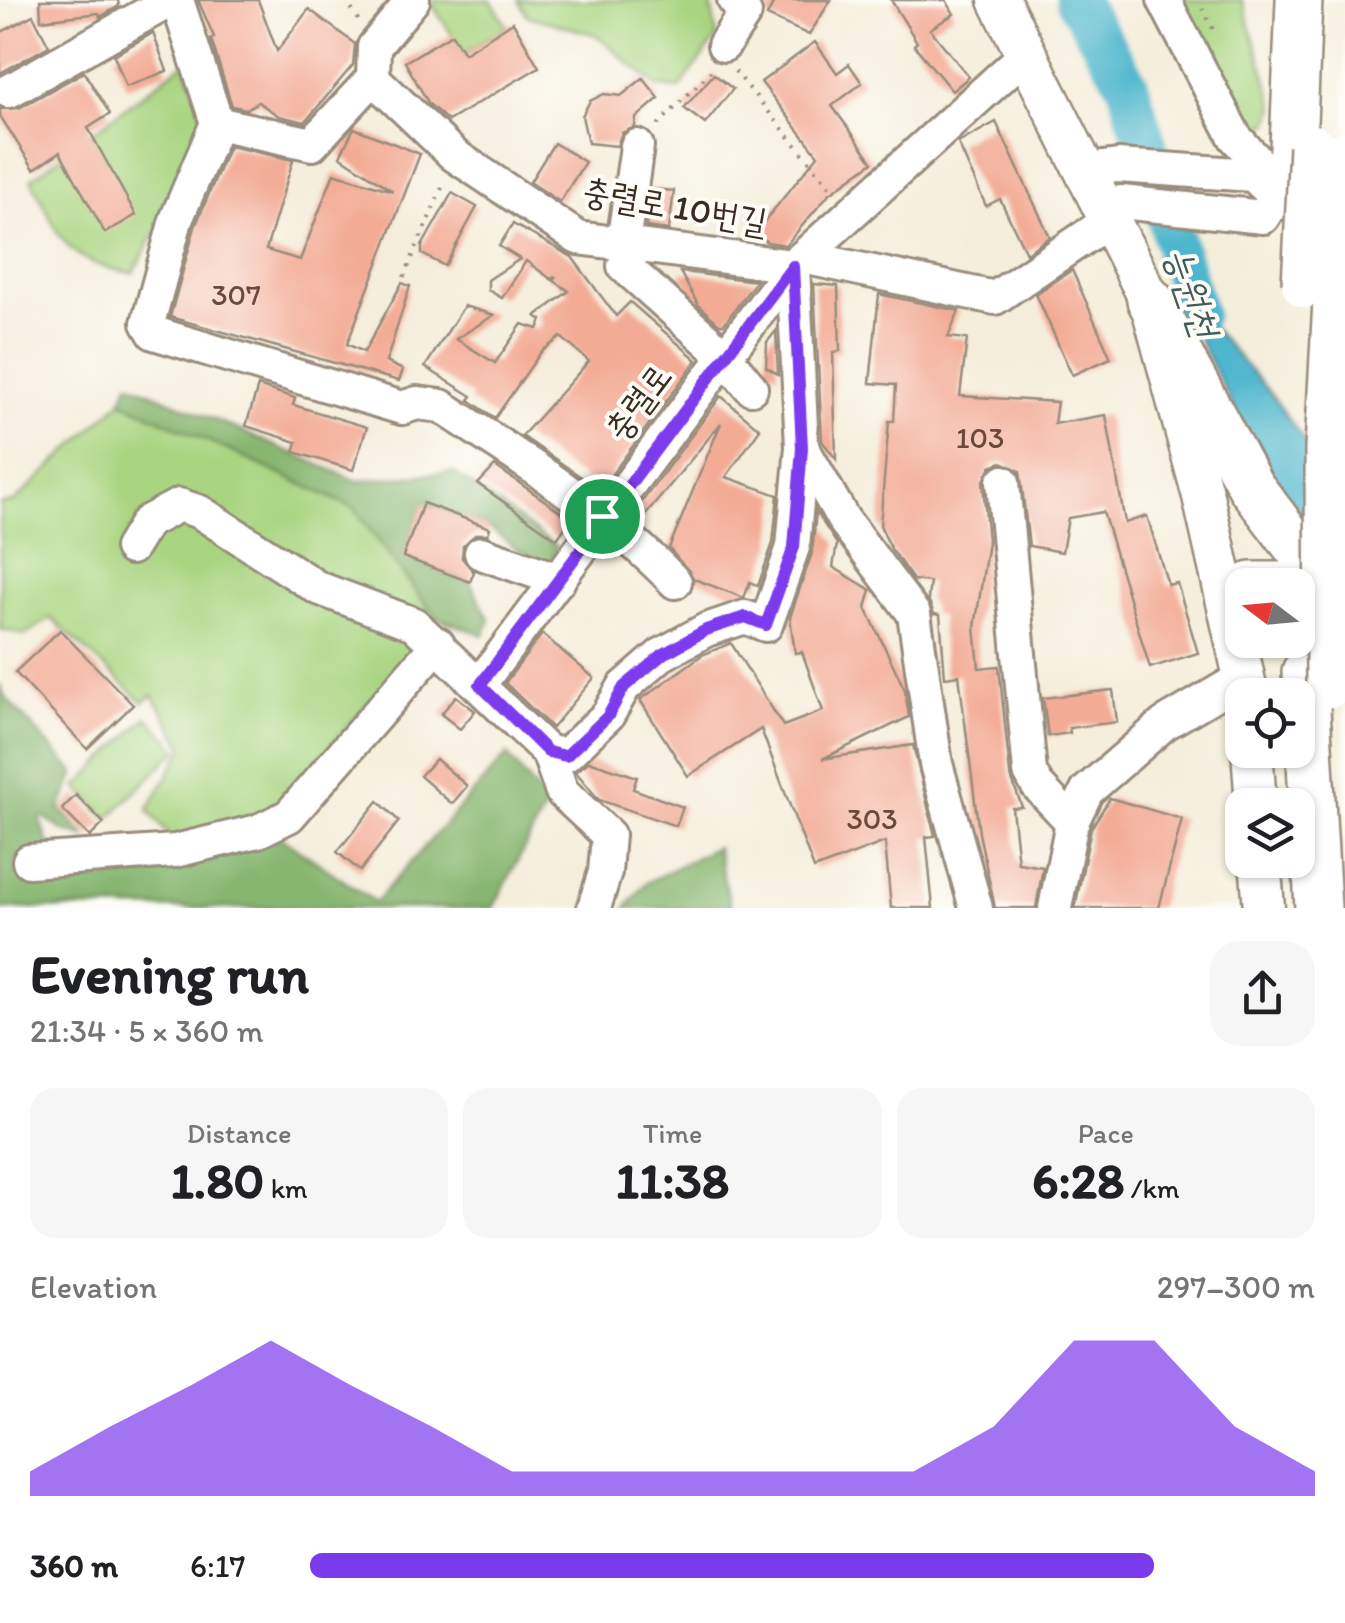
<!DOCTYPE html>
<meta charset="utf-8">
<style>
:root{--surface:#fff;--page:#f6f6f6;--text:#202124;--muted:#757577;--accent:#7c3aed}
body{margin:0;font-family:Itim,"Poor Story",sans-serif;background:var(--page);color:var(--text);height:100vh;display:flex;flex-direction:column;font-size:38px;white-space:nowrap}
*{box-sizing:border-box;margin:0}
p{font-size:32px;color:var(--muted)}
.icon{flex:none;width:55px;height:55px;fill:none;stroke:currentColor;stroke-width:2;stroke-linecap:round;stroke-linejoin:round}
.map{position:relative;height:908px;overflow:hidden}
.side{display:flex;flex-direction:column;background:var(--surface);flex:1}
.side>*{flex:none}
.needle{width:65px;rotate:286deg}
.controls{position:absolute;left:1225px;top:568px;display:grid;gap:20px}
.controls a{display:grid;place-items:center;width:90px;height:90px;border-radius:20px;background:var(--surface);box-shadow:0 2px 8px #0004;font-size:50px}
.pin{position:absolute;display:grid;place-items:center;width:85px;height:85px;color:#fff;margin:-42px;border:5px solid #fff;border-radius:50%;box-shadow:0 2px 10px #0007}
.round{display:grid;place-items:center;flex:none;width:105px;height:105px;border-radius:30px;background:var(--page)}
.head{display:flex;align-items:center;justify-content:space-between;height:170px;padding:0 30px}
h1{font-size:55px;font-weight:700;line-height:75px}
.metrics{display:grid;grid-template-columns:repeat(3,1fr);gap:15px;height:170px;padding:10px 30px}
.metrics div{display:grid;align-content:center;border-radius:25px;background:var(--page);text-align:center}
.metrics b{font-size:50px;font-weight:700}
.metrics small{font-size:28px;font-weight:400}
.metrics p{font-size:28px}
.chart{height:280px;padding:20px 30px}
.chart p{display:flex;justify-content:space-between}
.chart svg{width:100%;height:180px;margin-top:10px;fill:var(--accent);opacity:.7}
ul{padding:0 30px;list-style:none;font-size:32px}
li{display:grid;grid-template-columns:160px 120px 1fr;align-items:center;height:75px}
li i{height:25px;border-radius:12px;background:var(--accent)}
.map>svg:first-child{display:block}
.green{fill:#a9d581;stroke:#728050;stroke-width:2.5}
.forest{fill:#86b66f;stroke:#607046;stroke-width:2.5}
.water{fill:#4fb7cd;stroke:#457076;stroke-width:2.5}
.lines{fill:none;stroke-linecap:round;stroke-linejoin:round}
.river{stroke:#4fb7cd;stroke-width:42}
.building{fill:#f3ab95}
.minor-casing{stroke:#988c7c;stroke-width:38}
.major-casing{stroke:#988c7c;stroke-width:45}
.highway-casing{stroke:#988c7c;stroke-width:50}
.path{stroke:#988c7c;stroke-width:4;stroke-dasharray:2.5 8;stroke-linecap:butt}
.minor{stroke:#fff;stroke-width:32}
.major{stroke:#fff;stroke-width:40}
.highway{stroke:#fff;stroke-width:45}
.highway-bridge-casing{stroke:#988c7c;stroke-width:50;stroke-linecap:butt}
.highway-bridge{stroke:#fff;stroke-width:45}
.route-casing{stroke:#fff;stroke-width:20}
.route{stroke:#7c3aed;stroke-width:12}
.labels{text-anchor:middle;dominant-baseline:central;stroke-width:8;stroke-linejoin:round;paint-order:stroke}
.number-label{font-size:30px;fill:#694a3c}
.street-label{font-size:35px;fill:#3b2a1e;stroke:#fdfcf7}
.water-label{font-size:38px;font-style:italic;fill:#425b5b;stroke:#fdfcf7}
</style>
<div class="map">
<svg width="1345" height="908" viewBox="0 0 1345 908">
<rect width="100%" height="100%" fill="#fdfcf7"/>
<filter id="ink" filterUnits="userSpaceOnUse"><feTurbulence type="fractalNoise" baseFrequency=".01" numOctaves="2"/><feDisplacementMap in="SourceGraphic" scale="20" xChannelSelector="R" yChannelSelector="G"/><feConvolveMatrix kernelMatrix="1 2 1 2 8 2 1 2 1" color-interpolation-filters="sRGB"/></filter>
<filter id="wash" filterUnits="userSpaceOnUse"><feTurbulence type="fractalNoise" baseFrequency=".0048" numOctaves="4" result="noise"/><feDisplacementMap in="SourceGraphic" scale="40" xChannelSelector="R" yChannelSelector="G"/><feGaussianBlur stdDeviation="2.25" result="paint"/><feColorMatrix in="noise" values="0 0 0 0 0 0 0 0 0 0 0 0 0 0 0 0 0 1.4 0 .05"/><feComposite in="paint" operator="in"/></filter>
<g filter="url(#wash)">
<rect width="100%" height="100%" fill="#f5eedb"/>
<g class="green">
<path d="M 436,0 L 491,0 L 507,26 L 464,53 L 431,3 Z"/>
<path d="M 518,0 L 710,0 L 717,37 L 679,89 L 658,87 L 596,35 L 528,16 Z"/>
<path d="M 1179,0 L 1242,0 L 1275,107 L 1269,124 L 1240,130 Z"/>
<path d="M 184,63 L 204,113 L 195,162 L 133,273 C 62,263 61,237 31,179 Z"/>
<path d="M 121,401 L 354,508 L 436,618 L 418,650 L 264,818 L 172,839 L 148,810 L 184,747 L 153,695 L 143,702 L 51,618 L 25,635 L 0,629 L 0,504 L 14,502 Z"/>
<path d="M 147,717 L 178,749 L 108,819 L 77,787 Z"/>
</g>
<g class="forest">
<path d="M 129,383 L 357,481 L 453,472 L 557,547 L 550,565 L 517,550 L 490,528 L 423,503 L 403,557 L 470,582 L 490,620 L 484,635 L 436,618 L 354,508 L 121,401 Z"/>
<path d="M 0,684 L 4,696 L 75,773 L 60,809 L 86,838 L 62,830 L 43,816 L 40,819 L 49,844 L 85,880 L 145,874 L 276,834 L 375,902 L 507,755 L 547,804 L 493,908 L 0,908 Z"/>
<path d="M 716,847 L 731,908 L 626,908 L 646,883 Z"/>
</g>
<path class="water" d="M 1156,257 L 1201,262 L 1209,324 L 1271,394 L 1345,499 L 1345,586 L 1284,506 Z"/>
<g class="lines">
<path class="river" d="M 1076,0 L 1128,85 L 1196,314"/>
</g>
<g id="blocks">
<g class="building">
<path d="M 40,0 L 118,0 L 119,6 L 100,17 L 99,13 L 41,20 Z"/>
<path d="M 198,0 L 258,0 L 277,51 L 309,9 L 355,44 L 353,65 L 305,122 L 279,116 L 258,102 L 246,109 L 232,106 L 211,39 L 214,37 Z"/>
<path d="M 775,0 L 831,0 L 809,35 L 767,16 Z"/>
<path d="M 891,0 L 946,0 L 954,14 L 930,29 L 969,77 L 952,91 L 914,45 L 917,42 Z"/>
<path d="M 33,15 L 49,46 L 0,73 L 0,33 Z"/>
<path d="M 513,22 L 539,67 L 448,121 L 429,104 L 405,62 L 452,34 L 464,53 Z"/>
<path d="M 153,33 L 167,71 L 126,87 L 114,55 Z"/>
<path d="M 815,42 L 837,73 L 849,64 L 862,83 L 832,106 L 873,162 L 829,194 L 786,245 L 767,242 L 755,233 L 818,155 L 761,82 Z"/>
<path d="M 84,72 L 110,114 L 88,128 L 136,215 L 105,233 L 60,152 L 34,169 L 0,116 L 0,109 L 19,108 Z"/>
<path d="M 714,74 L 733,89 L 705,124 L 684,108 Z"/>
<path d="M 643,78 L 659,98 L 636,118 L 635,127 L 622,133 L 617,146 L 588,143 L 582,116 L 590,101 L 604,94 L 621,96 Z"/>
<path d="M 996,122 L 1050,237 L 1026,253 L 1000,199 L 986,206 L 958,143 Z"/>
<path d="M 354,128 L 420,154 L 347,344 L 364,352 L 402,283 L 410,286 L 386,362 L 403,370 L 399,381 L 170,317 L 195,227 L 229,146 L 293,160 L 266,250 L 300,260 L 334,173 L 393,191 L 340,156 Z"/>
<path d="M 554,143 L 585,162 L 560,202 L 530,182 Z"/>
<path d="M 651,189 L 674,191 L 669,230 L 646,227 Z"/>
<path d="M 452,193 L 477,207 L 445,266 L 422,254 L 422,246 Z"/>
<path d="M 513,224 L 572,257 L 616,316 L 630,302 L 697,360 L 600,490 L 522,436 L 589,361 L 561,337 L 541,352 L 495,418 L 469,400 L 472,396 L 425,367 L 464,306 L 494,315 L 456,339 L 495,363 L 522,324 L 538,329 L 542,320 L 536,316 L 569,291 L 553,280 L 556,276 L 551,279 L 526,261 L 502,298 L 488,290 L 488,280 L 520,259 L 499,246 Z"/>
<path d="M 1072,270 L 1111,358 L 1072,375 L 1036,294 Z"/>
<path d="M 680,272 L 691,273 L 756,281 L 724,324 L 719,324 L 699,306 Z"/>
<path d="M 814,284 L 838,286 L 840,351 L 833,352 L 836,459 L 822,441 Z"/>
<path d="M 879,294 L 959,311 L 948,337 L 967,339 L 960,396 L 1057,402 L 1054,424 L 1106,415 L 1125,523 L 1147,516 L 1168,585 L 1177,583 L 1198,653 L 1150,668 L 1103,512 L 1068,518 L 1062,552 L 1029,546 L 1020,471 L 1002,462 L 991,466 L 983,483 L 988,542 L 975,627 L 979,668 L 999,666 L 1010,774 L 1022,807 L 1012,808 L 1018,863 L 1043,867 L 1036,908 L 995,908 L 979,833 L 959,675 L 945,677 L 940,615 L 934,614 L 928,599 L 930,582 L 913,580 L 891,549 L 880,525 L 889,421 L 894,421 L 896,385 L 870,383 Z"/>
<path d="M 776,331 L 778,374 L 766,367 L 767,342 Z"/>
<path d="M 258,386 L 295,398 L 293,405 L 367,427 L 353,470 L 294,452 L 297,442 L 246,426 Z"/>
<path d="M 721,396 L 760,429 L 726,477 L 778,495 L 773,543 L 758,586 L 750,582 L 744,598 L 694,579 L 669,548 L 721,423 L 640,522 L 632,515 Z"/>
<path d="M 495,466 L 571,519 L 557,539 L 478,484 Z"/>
<path d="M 423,503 L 490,528 L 488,534 L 476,534 L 463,546 L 462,558 L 474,572 L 470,582 L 403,557 Z"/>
<path d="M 816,512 L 837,544 L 833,567 L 871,590 L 866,608 L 905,690 L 909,717 L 822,759 L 913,745 L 935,836 L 926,837 L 933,908 L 891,908 L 885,842 L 814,869 L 761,729 L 688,776 L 640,700 L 702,655 L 731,643 L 783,726 L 823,711 L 802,652 L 795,653 L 790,617 L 812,553 Z"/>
<path d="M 60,630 L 133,705 L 87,749 L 15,672 Z"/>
<path d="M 542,634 L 594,678 L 552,728 L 505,683 Z"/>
<path d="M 1113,690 L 1117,722 L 1069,728 L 1070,733 L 1048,736 L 1043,698 Z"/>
<path d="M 456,696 L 475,711 L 460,729 L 441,714 Z"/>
<path d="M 436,759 L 467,786 L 452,804 L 420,776 Z"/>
<path d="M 589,761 L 637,777 L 633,789 L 683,807 L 676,826 L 599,800 L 576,772 Z"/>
<path d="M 76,795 L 104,823 L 90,837 L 62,809 Z"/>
<path d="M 1110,798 L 1182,819 L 1159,908 L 1075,908 L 1091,828 Z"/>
<path d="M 378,801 L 399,821 L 360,871 L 337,852 Z"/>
</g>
</g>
</g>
<g filter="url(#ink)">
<use href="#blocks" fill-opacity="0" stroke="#988c7c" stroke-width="2.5"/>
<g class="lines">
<defs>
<g id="minor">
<path d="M 1164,0 L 1235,137 L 1280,186"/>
<path d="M 724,45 L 745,13 L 734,0"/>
<path d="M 373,78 L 374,47 L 413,0"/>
<path d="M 9,91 L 171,0"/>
<path d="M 217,123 L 176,220 L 148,323 L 154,333 L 402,408 L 417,403 L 441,406 C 522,460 607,511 675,582"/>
<path d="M 1087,170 L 1118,166 L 1253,175 L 1276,197 L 1297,200"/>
<path d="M 623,244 L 637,146"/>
<path d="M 803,257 L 995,298 L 1110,220 L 1121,202 L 1263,217 L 1276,197"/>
<path d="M 624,266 L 724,355 L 751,388"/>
<path d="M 802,447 L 843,519 L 914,614 L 936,764 L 976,908"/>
<path d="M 1003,482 L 1030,772 L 1037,785 L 1072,822"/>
<path d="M 131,548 L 147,522 L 179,505 L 200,512 L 318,588 L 414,624 L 548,752 L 566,755 L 608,715 L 624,687 L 661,655 L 706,630 L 745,617 L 766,625 L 793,547 L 802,447 L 793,266 L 578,238 L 454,155 L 373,78 L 312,144 L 217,123 L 177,0"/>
<path d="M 481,553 L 559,580"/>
<path d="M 479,685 L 793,266 L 1026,54"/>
<path d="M 548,752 L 562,792 L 608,835 L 605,872 L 594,908"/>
<path d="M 29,861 L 175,851 L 258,831 L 289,816 L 438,644"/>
<path d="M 1055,908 L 1072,822 L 1087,791 L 1164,724 L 1247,675"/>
</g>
<g id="major">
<path d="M 999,0 L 1150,300 L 1203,496 L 1248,695"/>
<path d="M 1252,750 L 1256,805"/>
<path d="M 1260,860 L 1264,908"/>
</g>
<g id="highway">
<path d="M 1291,198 L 1299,0"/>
<path d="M 1150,300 L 1251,487 L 1344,609"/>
<path d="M 1251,585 L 1282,585"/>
<path d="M 1305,672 L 1318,908"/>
</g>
</defs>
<use href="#minor" class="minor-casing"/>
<use href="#major" class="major-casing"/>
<use href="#highway" class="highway-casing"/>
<g class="path">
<path d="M 346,0 L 359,21"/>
<path d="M 1202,8 L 1214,31"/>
<path d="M 735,71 L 834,191"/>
<path d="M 658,125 L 711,71"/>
<path d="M 404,277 L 444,183"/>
</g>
<use href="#minor" class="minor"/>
<use href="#major" class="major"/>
<use href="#highway" class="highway"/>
<defs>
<g id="highway-bridge">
<path d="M 1305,285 L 1312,147"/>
<path d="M 1329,685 L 1328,448 L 1344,154"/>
</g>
</defs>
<use href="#highway-bridge" class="highway-bridge-casing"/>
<use href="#highway-bridge" class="highway-bridge"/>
</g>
</g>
<g class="lines" filter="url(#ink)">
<defs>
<path id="route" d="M 793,266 L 802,448 L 794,547 L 766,625 L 745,617 L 706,630 L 662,655 L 624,687 L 608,716 L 566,756 L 548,752 L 480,685 Z"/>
</defs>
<use href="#route" class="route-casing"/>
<use href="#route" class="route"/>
</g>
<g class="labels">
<g class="number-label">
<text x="236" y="294">307</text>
<text x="980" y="437">103</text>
<text x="872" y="818">303</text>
</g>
<g class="street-label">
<text transform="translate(675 206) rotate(10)">충렬로 10번길</text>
<text transform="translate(638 402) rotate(-53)">충렬로</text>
</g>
<g class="water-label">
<text transform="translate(1192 292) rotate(71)">능원천</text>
</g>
</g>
</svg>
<div class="controls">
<a><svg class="needle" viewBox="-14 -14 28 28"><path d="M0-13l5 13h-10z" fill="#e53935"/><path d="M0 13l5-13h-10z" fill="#757577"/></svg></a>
<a><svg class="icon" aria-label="locate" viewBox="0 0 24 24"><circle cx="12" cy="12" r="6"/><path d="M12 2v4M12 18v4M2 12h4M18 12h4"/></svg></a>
<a><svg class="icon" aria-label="layers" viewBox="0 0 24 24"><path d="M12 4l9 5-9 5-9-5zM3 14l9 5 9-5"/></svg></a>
</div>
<div class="pin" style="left:602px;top:516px;background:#1e9e55"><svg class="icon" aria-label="arrive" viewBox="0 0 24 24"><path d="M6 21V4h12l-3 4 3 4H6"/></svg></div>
</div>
<section class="side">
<div class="head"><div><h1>Evening run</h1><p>21:34 · 5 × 360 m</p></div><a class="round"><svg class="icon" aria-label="share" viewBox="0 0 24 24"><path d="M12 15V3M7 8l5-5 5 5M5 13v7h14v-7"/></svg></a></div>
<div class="metrics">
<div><p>Distance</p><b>1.80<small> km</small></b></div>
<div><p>Time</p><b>11:38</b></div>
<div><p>Pace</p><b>6:28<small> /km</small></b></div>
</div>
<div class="chart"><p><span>Elevation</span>297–300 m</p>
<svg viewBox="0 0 160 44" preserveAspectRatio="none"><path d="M0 44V38L10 27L20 17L30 6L40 17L50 27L60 38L70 38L80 38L90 38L100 38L110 38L120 27L130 6L140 6L150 27L160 38V44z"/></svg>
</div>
<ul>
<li><b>360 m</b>6:17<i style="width:84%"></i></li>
</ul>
</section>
